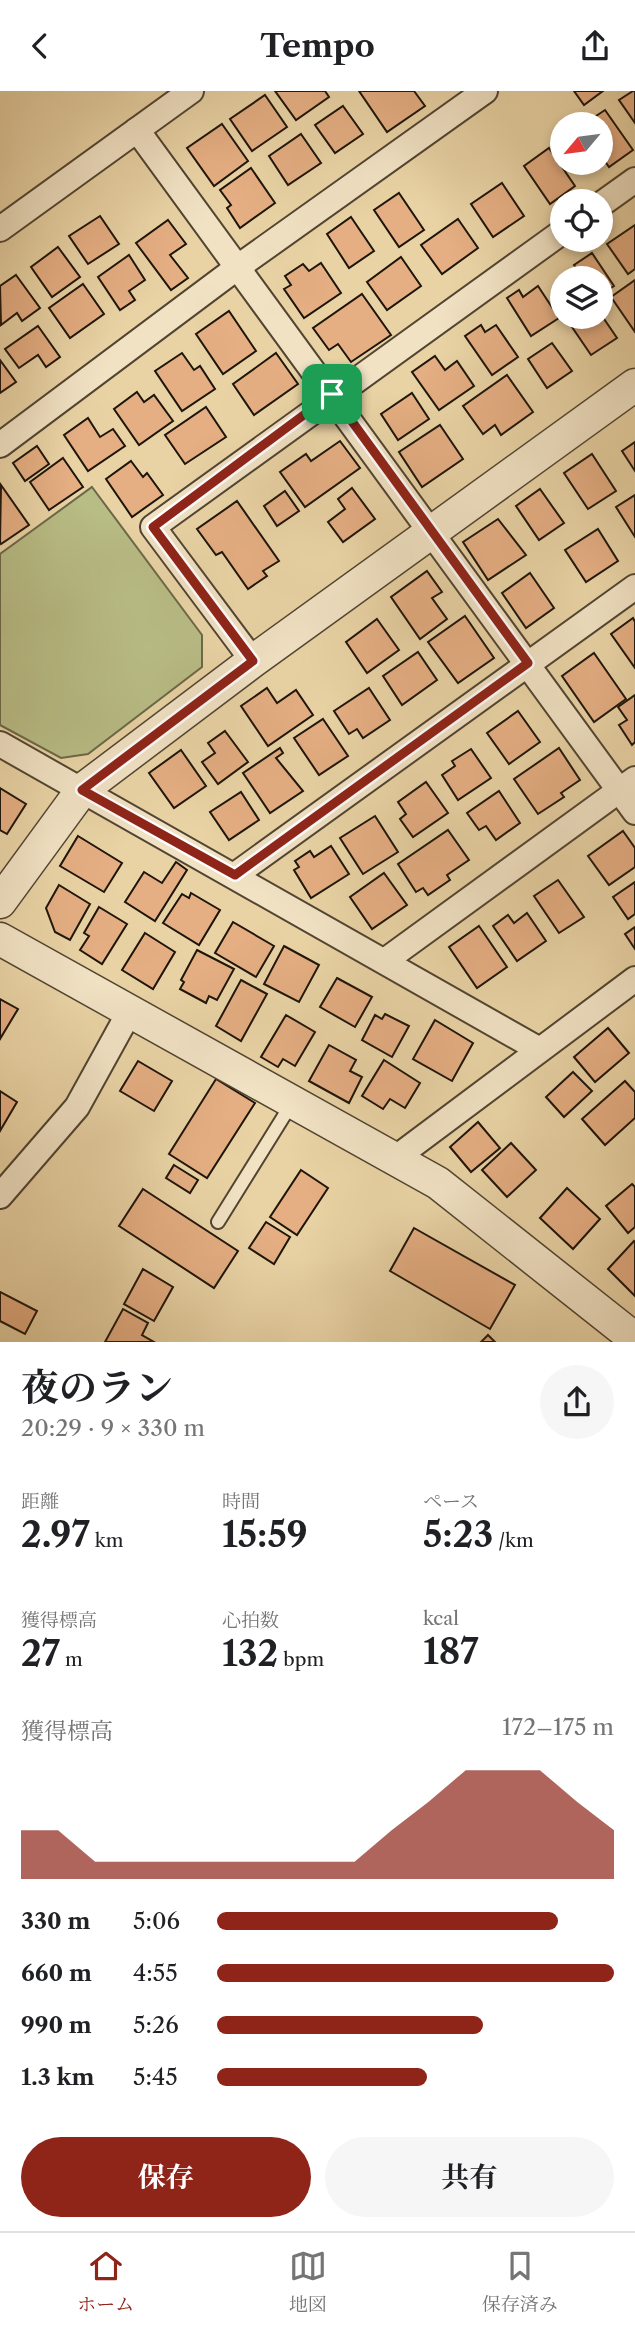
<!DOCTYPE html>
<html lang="ja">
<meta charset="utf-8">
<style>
:root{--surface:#fff;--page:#f6f6f6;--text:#202124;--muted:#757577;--line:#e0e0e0;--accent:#8f2418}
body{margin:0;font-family:"Libre Caslon Text","Noto Serif JP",serif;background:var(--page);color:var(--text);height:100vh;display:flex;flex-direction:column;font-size:26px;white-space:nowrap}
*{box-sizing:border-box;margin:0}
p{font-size:23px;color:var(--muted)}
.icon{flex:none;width:38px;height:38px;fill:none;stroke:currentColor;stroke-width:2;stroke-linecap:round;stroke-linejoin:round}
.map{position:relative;height:1251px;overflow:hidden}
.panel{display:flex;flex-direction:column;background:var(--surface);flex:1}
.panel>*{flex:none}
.needle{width:46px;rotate:241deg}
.controls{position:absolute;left:550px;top:21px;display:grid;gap:14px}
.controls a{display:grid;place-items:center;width:63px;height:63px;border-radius:50%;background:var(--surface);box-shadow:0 4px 10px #0003;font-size:35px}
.pin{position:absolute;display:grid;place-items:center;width:60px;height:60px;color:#fff;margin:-30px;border-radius:14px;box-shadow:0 4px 10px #0006}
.round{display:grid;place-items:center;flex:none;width:74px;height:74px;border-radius:37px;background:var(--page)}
.headline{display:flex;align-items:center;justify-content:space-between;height:119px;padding:0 21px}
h1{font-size:38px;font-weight:700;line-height:52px}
.metrics{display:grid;grid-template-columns:repeat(3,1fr);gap:10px;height:119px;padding:7px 21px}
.metrics div{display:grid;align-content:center}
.metrics b{font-size:35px;font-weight:700}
.metrics small{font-size:19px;font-weight:400}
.metrics p{font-size:19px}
.chart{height:196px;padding:14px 21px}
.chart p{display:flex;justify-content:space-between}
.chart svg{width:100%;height:126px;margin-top:7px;fill:var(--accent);opacity:.7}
.action{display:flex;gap:14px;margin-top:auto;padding:14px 21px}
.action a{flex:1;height:80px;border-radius:42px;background:var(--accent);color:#fff;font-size:28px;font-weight:700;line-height:80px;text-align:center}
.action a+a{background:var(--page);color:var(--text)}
ul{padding:0 21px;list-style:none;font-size:23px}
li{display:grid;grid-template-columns:112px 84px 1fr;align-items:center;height:52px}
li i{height:18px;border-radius:9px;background:var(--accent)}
header{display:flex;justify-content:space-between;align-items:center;height:91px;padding:0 21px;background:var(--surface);font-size:32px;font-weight:700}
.tabs{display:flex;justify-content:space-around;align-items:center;height:98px;border-top:2px solid var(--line);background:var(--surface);font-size:19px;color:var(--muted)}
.tabs a{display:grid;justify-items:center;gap:4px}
.tabs .selected{color:var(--accent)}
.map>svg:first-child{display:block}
.green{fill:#b8bc85;stroke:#6b6848;stroke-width:2}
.building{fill:#e5ae83;stroke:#1e150a;stroke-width:2}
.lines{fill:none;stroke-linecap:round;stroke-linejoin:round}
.service-casing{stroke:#514431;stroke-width:16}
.minor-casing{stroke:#514431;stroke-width:28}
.tertiary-casing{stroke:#514431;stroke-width:35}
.service{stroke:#f1e2c4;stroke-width:12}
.minor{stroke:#f1e2c4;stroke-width:24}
.tertiary{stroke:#f1e2c4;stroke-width:32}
.route-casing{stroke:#fff;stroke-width:14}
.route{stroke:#8f2418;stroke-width:9}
</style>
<header><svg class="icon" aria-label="back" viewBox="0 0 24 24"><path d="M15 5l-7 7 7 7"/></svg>Tempo<svg class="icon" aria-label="share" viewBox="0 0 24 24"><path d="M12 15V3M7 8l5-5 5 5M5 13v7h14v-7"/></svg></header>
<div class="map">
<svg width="635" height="1251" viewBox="0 0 635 1251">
<rect width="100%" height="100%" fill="#e9d3a5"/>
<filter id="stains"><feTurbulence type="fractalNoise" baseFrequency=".00286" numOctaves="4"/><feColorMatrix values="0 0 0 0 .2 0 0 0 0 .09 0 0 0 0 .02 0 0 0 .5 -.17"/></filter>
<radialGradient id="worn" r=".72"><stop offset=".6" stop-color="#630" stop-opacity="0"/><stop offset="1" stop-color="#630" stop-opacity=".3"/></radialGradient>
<path class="green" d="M 92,396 L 202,544 L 202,576 L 88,663 L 61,667 L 0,634 L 0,463 Z"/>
<g class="building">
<path d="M 275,0 L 325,0 L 329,6 L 296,29 Z"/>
<path d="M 359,0 L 414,0 L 425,15 L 387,41 Z"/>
<path d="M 574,0 L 603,0 L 584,14 Z"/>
<path d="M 633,0 L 635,0 L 635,32 L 619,9 Z"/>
<path d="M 265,4 L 287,36 L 252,60 L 230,28 Z"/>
<path d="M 343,15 L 363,43 L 335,62 L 315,34 Z"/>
<path d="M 605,19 L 633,59 L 609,76 L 600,63 L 600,33 L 584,33 Z"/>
<path d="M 222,33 L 248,70 L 214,95 L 187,57 Z"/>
<path d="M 301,43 L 321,72 L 288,94 L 269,65 Z"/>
<path d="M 549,57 L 575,95 L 550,113 L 524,75 Z"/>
<path d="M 251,77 L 275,112 L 240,137 L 227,117 L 231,114 L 220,99 Z"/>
<path d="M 502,92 L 524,125 L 493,146 L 471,113 Z"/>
<path d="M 399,102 L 424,139 L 399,156 L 374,119 Z"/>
<path d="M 100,125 L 119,153 L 88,173 L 69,145 Z"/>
<path d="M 351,126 L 374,160 L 349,177 L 327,143 Z"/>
<path d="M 458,128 L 478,157 L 442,183 L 421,154 Z"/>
<path d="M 168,129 L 186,153 L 170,164 L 188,187 L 171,199 L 136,152 Z"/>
<path d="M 635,134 L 635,178 L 628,183 L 607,153 Z"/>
<path d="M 58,156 L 80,186 L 52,206 L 31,176 Z"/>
<path d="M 592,162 L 614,195 L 600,204 L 600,187 L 576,187 L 581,184 L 574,174 Z"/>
<path d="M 129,164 L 145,189 L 129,200 L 135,209 L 120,219 L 98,186 Z"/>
<path d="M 401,166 L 421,195 L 387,219 L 367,191 Z"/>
<path d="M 321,172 L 341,202 L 304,227 L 284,198 L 291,194 L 285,185 L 303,173 L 309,180 Z"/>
<path d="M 16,184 L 40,217 L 22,230 L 17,222 L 1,234 L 0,195 Z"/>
<path d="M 635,189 L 635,241 L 611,206 Z"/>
<path d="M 83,193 L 104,223 L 70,247 L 49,217 Z"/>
<path d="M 538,195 L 559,227 L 531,245 L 507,207 L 519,199 L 523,206 Z"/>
<path d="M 362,203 L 391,244 L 351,271 L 338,253 L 329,259 L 313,237 Z"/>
<path d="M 229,220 L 256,260 L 223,283 L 196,243 Z"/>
<path d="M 600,222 L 617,247 L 591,264 L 572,236 L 588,226 L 600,226 Z"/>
<path d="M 481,234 L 485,241 L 496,234 L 518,266 L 492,284 L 465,245 Z"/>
<path d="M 38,235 L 60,266 L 46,276 L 38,264 L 19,277 L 5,258 Z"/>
<path d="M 552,252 L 572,280 L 547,297 L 528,268 Z"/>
<path d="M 182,262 L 194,279 L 200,275 L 215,298 L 182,320 L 155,280 Z"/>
<path d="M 276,262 L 298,293 L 254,324 L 233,293 Z"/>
<path d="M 435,265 L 445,279 L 457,270 L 474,295 L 439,319 L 412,281 Z"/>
<path d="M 0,269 L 16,291 L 0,302 Z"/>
<path d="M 507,284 L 533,321 L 501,344 L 495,334 L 483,343 L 463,315 Z"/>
<path d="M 137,301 L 144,311 L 154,304 L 173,330 L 139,354 L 114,318 Z"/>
<path d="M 412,302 L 429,328 L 398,349 L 381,323 Z"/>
<path d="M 206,316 L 226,346 L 185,373 L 165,344 Z"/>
<path d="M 88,327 L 100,346 L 113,338 L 125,355 L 88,380 L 64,344 Z"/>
<path d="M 440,334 L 463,368 L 422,396 L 399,361 Z"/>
<path d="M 340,350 L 360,377 L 305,416 L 280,381 L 306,363 L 311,370 Z"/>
<path d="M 635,351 L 635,380 L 622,360 Z"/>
<path d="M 37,355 L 49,373 L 25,390 L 13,372 Z"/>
<path d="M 592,363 L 616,400 L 588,418 L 564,382 Z"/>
<path d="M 63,367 L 83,396 L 49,419 L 30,391 Z"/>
<path d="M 131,370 L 143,386 L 147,382 L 163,404 L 132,426 L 106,388 Z"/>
<path d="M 1,394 L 29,434 L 1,453 L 0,451 Z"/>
<path d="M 352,397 L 375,428 L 343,451 L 328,431 L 345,418 L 338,408 Z"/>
<path d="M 540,398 L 564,432 L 539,449 L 516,415 Z"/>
<path d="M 285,400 L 299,420 L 277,435 L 264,415 Z"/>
<path d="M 635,404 L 635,446 L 616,416 Z"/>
<path d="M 237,410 L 279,470 L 263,480 L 267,485 L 248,498 L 222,461 L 216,464 L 197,438 Z"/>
<path d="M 498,428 L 526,464 L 488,489 L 463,451 Z"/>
<path d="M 598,438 L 618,470 L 586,491 L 565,459 Z"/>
<path d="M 427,480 L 442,501 L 432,507 L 447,528 L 420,548 L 391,506 Z"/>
<path d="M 530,482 L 554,517 L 526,537 L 502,502 Z"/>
<path d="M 465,525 L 494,567 L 458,592 L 428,551 Z"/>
<path d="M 633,527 L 635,531 L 635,577 L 611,543 Z"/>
<path d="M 377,528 L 399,559 L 367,582 L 346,551 Z"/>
<path d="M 418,561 L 437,589 L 402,614 L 383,585 Z"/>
<path d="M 594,562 L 626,608 L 594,631 L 562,585 Z"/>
<path d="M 267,597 L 277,612 L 296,599 L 313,624 L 268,655 L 241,615 Z"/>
<path d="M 369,597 L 390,629 L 363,647 L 357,638 L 349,643 L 334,620 Z"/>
<path d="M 635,604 L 635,651 L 632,654 L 619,634 L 627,629 L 618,616 Z"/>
<path d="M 518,620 L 540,651 L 509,673 L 487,642 Z"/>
<path d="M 323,628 L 348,665 L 319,684 L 294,647 Z"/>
<path d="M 225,640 L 248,671 L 218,693 L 202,671 L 215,662 L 208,652 Z"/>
<path d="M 280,657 L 283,662 L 276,667 L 303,700 L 270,722 L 243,682 Z"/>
<path d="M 559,657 L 580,689 L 561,702 L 564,706 L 538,723 L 514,688 Z"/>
<path d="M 471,658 L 491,687 L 458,709 L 442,684 L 455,675 L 452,670 Z"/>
<path d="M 181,659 L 206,695 L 174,717 L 149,682 Z"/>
<path d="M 426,691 L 448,722 L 413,746 L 400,728 L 406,723 L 398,711 Z"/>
<path d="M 0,697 L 26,713 L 7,743 L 0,739 Z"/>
<path d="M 499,700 L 520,732 L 496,749 L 486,735 L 479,739 L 467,722 Z"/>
<path d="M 241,701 L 259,729 L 229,749 L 210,721 Z"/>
<path d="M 375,725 L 398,761 L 363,783 L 340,747 Z"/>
<path d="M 448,739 L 469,769 L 447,784 L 450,789 L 428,804 L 423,797 L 416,801 L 398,773 Z"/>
<path d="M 623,740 L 635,757 L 635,776 L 609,794 L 588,765 Z"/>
<path d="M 78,745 L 122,772 L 104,801 L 60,775 Z"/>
<path d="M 331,755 L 349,783 L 311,807 L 294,779 L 299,776 L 295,770 L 310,760 L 314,766 Z"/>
<path d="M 176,771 L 187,779 L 155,830 L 125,811 L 144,781 L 162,792 Z"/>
<path d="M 384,782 L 407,814 L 372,838 L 350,806 Z"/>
<path d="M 558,789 L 584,826 L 559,842 L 534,805 Z"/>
<path d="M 635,791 L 635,823 L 628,828 L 613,806 Z"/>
<path d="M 59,794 L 90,813 L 70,849 L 55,841 L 46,817 Z"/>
<path d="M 191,802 L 220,819 L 199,854 L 163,832 L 182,803 L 189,807 Z"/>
<path d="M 99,816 L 127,833 L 102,873 L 80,859 L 89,845 L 84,842 Z"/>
<path d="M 527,822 L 546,850 L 517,870 L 493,835 L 508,824 L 514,832 Z"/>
<path d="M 233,831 L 274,855 L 256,886 L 215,862 Z"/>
<path d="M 479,835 L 507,876 L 477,897 L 449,856 Z"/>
<path d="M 635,836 L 635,858 L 625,843 Z"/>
<path d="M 145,842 L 175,861 L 153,898 L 122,879 Z"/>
<path d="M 284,855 L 319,874 L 299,911 L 264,893 Z"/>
<path d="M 197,859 L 234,878 L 217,909 L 209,905 L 206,912 L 180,898 L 184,891 L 181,889 Z"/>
<path d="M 337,887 L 372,906 L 355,936 L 320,916 Z"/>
<path d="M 241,889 L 267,903 L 241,950 L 216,935 Z"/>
<path d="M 0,908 L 18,918 L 0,948 Z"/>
<path d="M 385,923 L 409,935 L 392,966 L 362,949 L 375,924 L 382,928 Z"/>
<path d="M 286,924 L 315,941 L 295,975 L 283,968 L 278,976 L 261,966 Z"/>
<path d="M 435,929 L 473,952 L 452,990 L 413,968 Z"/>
<path d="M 608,937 L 629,962 L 595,991 L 574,966 Z"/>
<path d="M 329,954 L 356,969 L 350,980 L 362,986 L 349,1012 L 309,990 Z"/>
<path d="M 384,969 L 420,992 L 405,1017 L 390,1008 L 383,1018 L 362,1005 Z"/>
<path d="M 138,970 L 172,990 L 154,1020 L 120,1000 Z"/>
<path d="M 573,981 L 592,1000 L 564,1026 L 546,1006 Z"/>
<path d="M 216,988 L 255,1012 L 207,1087 L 169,1063 Z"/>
<path d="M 625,990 L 635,1001 L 635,1027 L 605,1054 L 582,1028 Z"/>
<path d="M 0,1000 L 17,1011 L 0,1040 Z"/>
<path d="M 478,1031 L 500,1057 L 471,1081 L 450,1056 Z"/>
<path d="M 511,1052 L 536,1079 L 507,1106 L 482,1079 Z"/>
<path d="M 174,1074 L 198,1089 L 190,1102 L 166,1087 Z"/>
<path d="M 301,1079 L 328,1097 L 297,1144 L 270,1126 Z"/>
<path d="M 632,1093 L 635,1096 L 635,1136 L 628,1142 L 606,1115 Z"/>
<path d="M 567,1097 L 600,1128 L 573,1158 L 540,1127 Z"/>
<path d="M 143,1098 L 238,1160 L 214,1197 L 119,1135 Z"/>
<path d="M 266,1131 L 290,1146 L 274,1173 L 249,1157 Z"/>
<path d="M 414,1137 L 515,1194 L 490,1238 L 390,1180 Z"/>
<path d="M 634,1150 L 635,1151 L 635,1205 L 608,1178 Z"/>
<path d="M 143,1178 L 173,1196 L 154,1230 L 124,1213 Z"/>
<path d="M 0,1201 L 37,1220 L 25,1243 L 0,1230 Z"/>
<path d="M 123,1218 L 148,1232 L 142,1244 L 154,1251 L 105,1251 Z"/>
<path d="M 488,1244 L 495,1251 L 481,1251 Z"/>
</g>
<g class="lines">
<defs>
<path id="service" d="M 218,1131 L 292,1012"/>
<g id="minor">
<path d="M 137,39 L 635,721"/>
<path d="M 600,114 L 635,89"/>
<path d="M 0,138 L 191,0"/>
<path d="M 0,354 L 238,176 L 485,0"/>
<path d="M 253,570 L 153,436 L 562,141"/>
<path d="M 0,653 L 538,958"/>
<path d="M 235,784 L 635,496"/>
<path d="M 386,869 L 635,688"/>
<path d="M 397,1066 L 635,888"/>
<path d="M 0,1105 L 77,1016 L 130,920"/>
</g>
<g id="tertiary">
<path d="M 0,811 L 82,699 L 253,570 L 635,294"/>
<path d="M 0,848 L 438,1092 L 635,1248"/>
</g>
</defs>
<use href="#service" class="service-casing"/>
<use href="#minor" class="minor-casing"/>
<use href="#tertiary" class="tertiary-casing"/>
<use href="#service" class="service"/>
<use href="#minor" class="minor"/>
<use href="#tertiary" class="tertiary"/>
</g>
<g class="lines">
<defs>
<path id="route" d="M 332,303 L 528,572 L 235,784 L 82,699 L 253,570 L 153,436 Z"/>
</defs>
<use href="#route" class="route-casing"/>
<use href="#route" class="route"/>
</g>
<rect width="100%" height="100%" filter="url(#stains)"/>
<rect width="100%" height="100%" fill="url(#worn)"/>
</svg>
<div class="controls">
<a><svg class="needle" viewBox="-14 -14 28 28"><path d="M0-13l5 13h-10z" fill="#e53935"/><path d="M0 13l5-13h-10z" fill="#757577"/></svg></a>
<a><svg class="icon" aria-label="locate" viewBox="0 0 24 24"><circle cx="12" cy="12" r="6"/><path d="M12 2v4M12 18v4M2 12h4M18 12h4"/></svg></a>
<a><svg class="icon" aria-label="layers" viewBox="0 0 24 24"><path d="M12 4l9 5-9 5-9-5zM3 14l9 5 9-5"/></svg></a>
</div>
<div class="pin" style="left:332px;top:303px;background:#1e9e55"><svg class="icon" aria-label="arrive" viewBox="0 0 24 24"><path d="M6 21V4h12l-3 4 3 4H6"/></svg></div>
</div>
<section class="panel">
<div class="headline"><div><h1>夜のラン</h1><p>20:29 · 9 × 330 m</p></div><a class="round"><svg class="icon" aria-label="share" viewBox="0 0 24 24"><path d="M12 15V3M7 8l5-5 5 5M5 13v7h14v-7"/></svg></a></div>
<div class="metrics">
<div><p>距離</p><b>2.97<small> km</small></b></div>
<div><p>時間</p><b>15:59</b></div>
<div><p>ペース</p><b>5:23<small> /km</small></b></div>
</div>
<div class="metrics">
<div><p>獲得標高</p><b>27<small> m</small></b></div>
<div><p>心拍数</p><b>132<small> bpm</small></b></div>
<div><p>kcal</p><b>187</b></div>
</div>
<div class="chart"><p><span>獲得標高</span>172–175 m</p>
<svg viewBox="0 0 160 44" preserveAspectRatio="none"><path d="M0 44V27L10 27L20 38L30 38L40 38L50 38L60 38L70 38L80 38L90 38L100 27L110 17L120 6L130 6L140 6L150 17L160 27V44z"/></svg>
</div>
<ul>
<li><b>330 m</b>5:06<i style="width:86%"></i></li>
<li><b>660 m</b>4:55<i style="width:100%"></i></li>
<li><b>990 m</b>5:26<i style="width:67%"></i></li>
<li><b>1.3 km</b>5:45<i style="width:53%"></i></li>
</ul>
<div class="action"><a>保存</a><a>共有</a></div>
</section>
<nav class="tabs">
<a class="selected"><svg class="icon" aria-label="home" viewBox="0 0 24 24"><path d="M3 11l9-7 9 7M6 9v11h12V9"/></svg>ホーム</a>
<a><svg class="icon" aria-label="map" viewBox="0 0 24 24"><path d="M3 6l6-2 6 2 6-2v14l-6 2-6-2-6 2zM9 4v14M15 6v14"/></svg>地図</a>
<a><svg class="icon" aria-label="saved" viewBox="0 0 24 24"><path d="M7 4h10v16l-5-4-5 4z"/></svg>保存済み</a>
</nav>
